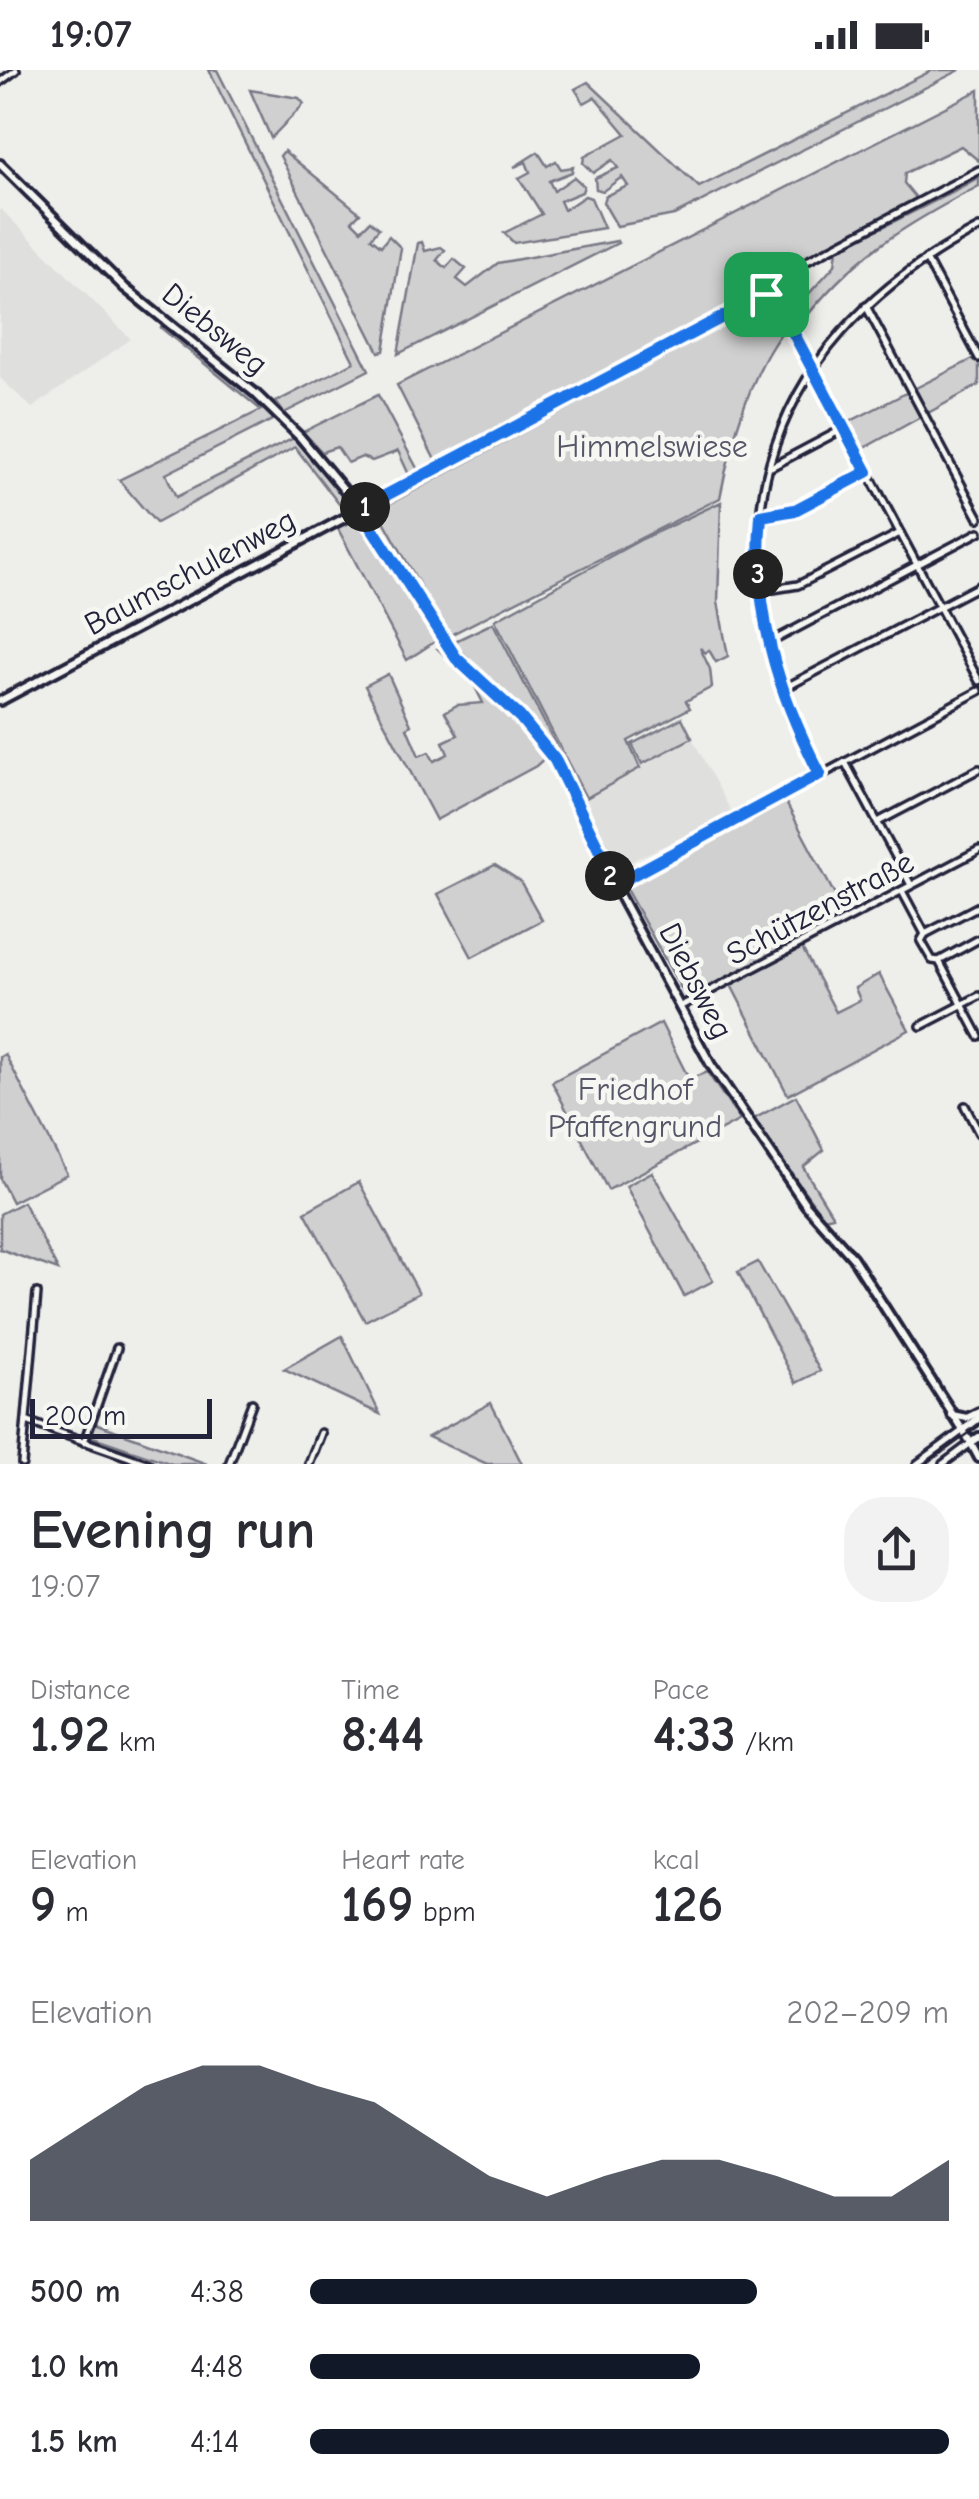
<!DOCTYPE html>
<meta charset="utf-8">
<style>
:root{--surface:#fff;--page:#f2f2f3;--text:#2b2b33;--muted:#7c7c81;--accent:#111827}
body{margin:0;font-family:"Comic Neue",sans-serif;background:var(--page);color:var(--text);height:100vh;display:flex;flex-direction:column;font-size:38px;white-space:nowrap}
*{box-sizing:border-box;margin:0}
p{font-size:32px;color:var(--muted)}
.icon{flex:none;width:55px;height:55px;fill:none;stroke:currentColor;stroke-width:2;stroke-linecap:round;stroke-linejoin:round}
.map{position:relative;height:1394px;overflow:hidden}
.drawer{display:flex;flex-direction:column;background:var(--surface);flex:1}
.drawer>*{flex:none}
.scale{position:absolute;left:30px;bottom:25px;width:182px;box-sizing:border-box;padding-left:10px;border:5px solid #22223b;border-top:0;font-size:28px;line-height:35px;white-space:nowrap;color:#22223b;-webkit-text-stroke:8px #f6f6f2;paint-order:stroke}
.pin{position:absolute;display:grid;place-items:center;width:85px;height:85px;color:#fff;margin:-42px;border-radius:20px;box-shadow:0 5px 15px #0006}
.km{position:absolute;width:50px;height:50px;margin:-25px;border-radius:50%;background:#222;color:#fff;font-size:28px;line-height:50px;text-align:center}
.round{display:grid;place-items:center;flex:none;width:105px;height:105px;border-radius:40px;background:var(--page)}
.overview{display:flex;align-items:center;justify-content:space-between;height:170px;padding:0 30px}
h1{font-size:55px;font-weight:700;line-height:75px}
.figures{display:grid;grid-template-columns:repeat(3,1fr);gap:15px;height:170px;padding:10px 30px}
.figures div{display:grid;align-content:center}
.figures b{font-size:50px;font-weight:700}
.figures small{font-size:28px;font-weight:400}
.figures p{font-size:28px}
.chart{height:280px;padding:20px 30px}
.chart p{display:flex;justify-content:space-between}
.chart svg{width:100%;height:180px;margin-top:10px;fill:var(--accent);opacity:.7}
ul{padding:0 30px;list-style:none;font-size:32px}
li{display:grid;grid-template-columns:160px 120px 1fr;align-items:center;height:75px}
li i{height:25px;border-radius:12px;background:var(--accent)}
.status{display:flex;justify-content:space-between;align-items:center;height:70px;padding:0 50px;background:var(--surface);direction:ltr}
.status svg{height:28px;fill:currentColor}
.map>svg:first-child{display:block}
.built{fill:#dfdfde}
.green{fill:#d0d0d1;stroke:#797986;stroke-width:2.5}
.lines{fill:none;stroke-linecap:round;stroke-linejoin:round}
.minor-casing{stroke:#22223b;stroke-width:12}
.tertiary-casing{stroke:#22223b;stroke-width:14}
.secondary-casing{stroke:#22223b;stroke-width:14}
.minor{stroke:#f6f6f2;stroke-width:5}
.tertiary{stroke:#f6f6f2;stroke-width:6}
.secondary{stroke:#f6f6f2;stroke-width:6}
.tram{stroke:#22223b;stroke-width:2.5}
.route-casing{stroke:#fff;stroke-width:20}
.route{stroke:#1a73e8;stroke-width:12}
.labels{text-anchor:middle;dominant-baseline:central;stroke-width:9;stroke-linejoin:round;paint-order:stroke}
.street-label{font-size:32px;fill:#22223b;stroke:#f6f6f2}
.park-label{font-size:32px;fill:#565668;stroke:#f6f6f2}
</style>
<div class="status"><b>19:07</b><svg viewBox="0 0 49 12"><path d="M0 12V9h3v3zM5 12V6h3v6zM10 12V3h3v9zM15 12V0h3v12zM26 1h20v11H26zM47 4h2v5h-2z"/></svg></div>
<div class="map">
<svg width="979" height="1394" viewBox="0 0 979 1394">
<rect width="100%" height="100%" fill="#eeeeeb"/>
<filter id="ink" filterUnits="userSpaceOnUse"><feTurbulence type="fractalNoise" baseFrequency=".01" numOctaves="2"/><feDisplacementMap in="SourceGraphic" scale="20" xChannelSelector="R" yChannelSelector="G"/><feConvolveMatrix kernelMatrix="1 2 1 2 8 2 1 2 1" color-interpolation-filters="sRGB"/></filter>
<g filter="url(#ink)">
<g class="built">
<path d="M 0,138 L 131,269 L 32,338 L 0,308 Z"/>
<path d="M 692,668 L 732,743 L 626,794 L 611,793 L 586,728 Z"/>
</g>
<g class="green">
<path d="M 209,0 L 217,0 L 369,300 L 284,343 L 276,332 L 354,292 Z"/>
<path d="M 933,0 L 960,0 L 674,145 L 617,156 L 603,132 L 605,126 L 628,116 L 622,107 L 603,121 L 596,119 L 595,108 L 618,98 L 612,90 L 593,103 L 583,93 L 584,87 L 626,64 L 595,27 L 584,33 L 575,19 L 588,12 L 699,117 Z"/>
<path d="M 250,20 L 299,28 L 304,34 L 271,68 Z"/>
<path d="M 979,20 L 979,91 L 961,76 L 905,103 L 904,113 L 918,130 L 759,215 L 753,226 L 411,409 L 398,381 L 372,391 L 362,387 L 348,393 L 337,377 L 322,382 L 303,362 L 378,325 L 418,400 L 435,390 L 397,315 Z"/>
<path d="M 284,81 L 360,143 L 352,151 L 361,160 L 370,151 L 379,158 L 371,168 L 381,176 L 389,166 L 401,178 L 384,281 L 379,282 L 280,86 Z"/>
<path d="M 538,82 L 547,96 L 556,91 L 561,99 L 573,97 L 572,102 L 549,111 L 554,121 L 574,107 L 584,116 L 582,122 L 560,131 L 564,140 L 585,126 L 591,128 L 604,158 L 514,173 L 504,163 L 542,144 L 519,108 L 530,102 L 526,92 L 514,97 Z"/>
<path d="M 979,107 L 979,116 C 905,155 851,187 800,255 L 794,255 L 784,237 L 791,233 L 795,239 L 835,195 L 837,180 C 884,155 934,134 979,107 Z"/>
<path d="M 617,171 L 618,173 L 398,284 L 418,173 L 422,172 L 425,181 L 441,177 L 445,180 L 437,190 L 446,198 L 454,189 L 466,199 L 457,209 L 467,217 L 498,193 Z"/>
<path d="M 769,231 L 786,257 C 750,301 731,372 720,428 L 448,566 L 378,440 Z"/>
<path d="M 160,257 L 198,280 L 276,348 L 166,404 L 176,427 L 296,367 L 346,428 L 346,443 L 295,377 L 156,453 L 119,410 L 261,340 Z"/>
<path d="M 979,286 L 979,315 L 866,377 L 859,376 L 847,353 Z"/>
<path d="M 721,432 L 718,532 L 728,586 L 716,592 L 709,580 L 706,583 L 700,578 L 710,599 L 712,617 L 686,631 L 690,638 L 628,671 L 640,698 L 586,728 L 495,550 L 642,469 Z"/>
<path d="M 361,449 L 439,569 L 407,590 L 337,457 Z"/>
<path d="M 493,553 L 560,683 L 453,572 Z"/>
<path d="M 438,579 L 446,579 L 548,685 L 536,696 L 436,750 L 365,616 L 388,604 L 411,655 L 407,658 L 419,686 L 429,682 L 434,691 L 448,684 L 443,672 L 458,665 L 445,642 L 457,635 L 483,633 L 473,613 Z"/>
<path d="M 682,648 L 692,668 L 642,694 L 632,674 Z"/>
<path d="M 783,727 L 846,846 L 694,928 L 686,927 L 626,819 L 628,811 Z"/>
<path d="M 495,795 L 520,811 L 542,850 L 472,887 L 438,824 Z"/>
<path d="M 801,876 L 836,942 L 860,930 L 855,918 L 879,904 L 909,960 L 788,1025 L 731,915 Z"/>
<path d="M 661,953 L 689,1009 L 707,1002 L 740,1050 L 608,1120 L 552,1012 Z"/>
<path d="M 5,984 L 67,1104 L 12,1132 L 0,1109 L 0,987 Z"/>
<path d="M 796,1026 L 824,1080 L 803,1097 L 833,1146 L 824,1148 L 752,1050 Z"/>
<path d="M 652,1102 L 713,1211 L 684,1226 L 626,1116 Z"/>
<path d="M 359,1112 L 419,1223 L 365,1251 L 305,1142 Z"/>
<path d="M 23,1132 L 58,1200 L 0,1179 L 0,1144 Z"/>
<path d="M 758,1192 L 820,1301 L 796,1313 L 738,1202 Z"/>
<path d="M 342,1266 L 380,1344 L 284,1299 Z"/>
<path d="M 491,1333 L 522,1394 L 487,1394 L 428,1367 Z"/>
<path d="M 95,1353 L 207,1394 L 172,1394 L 90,1366 Z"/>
</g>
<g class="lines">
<defs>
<g id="minor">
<path d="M 0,12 L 16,0"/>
<path d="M 979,100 L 794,198 L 772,213 L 766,224 L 774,227 L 791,258 L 979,611"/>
<path d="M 926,189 L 979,288"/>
<path d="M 866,236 L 979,448"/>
<path d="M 771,397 L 843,359"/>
<path d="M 761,445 L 795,441 L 867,402"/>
<path d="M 761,521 L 798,515 L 900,463"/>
<path d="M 767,574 L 979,462"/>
<path d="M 781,620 L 979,516"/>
<path d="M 845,692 L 911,815"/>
<path d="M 820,704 C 703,481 751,278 979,158"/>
<path d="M 878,752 L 979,699"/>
<path d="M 609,806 L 634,800"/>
<path d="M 616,814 L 979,621"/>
<path d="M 902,821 L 925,864 L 921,871 L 932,890 L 939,891 L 979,966"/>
<path d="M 925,864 L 979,836"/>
<path d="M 939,891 L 979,869"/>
<path d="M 681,936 L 979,780"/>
<path d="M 921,956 L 979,926"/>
<path d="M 965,1036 L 979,1063"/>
<path d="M 26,1351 L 149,1394"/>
<path d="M 84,1372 L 117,1278"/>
<path d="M 22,1394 L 37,1223"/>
<path d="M 229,1394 L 252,1333"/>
<path d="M 309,1394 L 321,1363"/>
<path d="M 917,1394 L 962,1361"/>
<path d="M 943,1394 L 971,1373"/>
</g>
<g id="tertiary">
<path d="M 0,631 L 766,224"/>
<path d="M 971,1373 L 979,1388"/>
</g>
<g id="secondary">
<path d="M 0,94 L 125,218 L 255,323 L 300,367 L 360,439 L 456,588 L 540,669 L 570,715 L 609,806 L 711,995 L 806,1135 L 853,1188 L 971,1373 L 979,1367"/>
<path d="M 952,1345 L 967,1348 L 979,1342"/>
<path d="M 962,1361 L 979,1348"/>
</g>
</defs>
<use href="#minor" class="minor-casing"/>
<use href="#tertiary" class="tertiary-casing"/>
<use href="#secondary" class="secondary-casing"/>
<use href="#minor" class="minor"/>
<use href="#tertiary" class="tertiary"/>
<use href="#secondary" class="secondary"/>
<path class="tram" d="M 926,1394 L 979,1356"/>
</g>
</g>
<g class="lines" filter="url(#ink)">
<defs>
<path id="route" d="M 766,224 L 776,230 L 867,402 L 795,440 L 761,446 C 752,540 777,621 820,704 L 616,814 L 555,690 L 520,647 L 456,588 L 360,439 Z"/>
</defs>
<use href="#route" class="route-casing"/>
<use href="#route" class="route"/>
</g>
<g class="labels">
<g class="street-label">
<text transform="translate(215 259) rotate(39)">Diebsweg</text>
<text transform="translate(190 502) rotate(-28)">Baumschulenweg</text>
<text transform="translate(820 838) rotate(-28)">Schützenstraße</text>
<text transform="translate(696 911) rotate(63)">Diebsweg</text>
</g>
<g class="park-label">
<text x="652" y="376">Himmelswiese</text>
<text x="635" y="1019">Friedhof<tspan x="635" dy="37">Pfaffengrund</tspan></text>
</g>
</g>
</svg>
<div class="scale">200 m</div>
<div class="pin" style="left:766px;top:224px;background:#1e9e55"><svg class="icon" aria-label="arrive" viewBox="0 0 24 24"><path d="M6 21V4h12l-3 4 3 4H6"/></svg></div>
<b class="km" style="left:365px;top:437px">1</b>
<b class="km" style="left:610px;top:806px">2</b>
<b class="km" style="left:758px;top:504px">3</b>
</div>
<section class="drawer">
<div class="overview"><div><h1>Evening run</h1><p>19:07</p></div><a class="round"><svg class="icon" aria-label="share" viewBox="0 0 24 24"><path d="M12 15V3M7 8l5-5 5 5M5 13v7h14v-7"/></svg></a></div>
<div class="figures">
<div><p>Distance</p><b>1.92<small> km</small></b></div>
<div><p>Time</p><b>8:44</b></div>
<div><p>Pace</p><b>4:33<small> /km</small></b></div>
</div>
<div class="figures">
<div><p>Elevation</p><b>9<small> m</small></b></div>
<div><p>Heart rate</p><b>169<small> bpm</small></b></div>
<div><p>kcal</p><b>126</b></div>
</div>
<div class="chart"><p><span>Elevation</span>202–209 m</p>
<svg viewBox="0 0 160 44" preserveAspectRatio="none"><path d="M0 44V29L10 20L20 11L30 6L40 6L50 11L60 15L70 24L80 33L90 38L100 33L110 29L120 29L130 33L140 38L150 38L160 29V44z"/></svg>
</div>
<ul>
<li><b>500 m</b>4:38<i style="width:70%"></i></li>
<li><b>1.0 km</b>4:48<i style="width:61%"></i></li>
<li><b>1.5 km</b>4:14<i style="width:100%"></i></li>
</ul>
</section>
